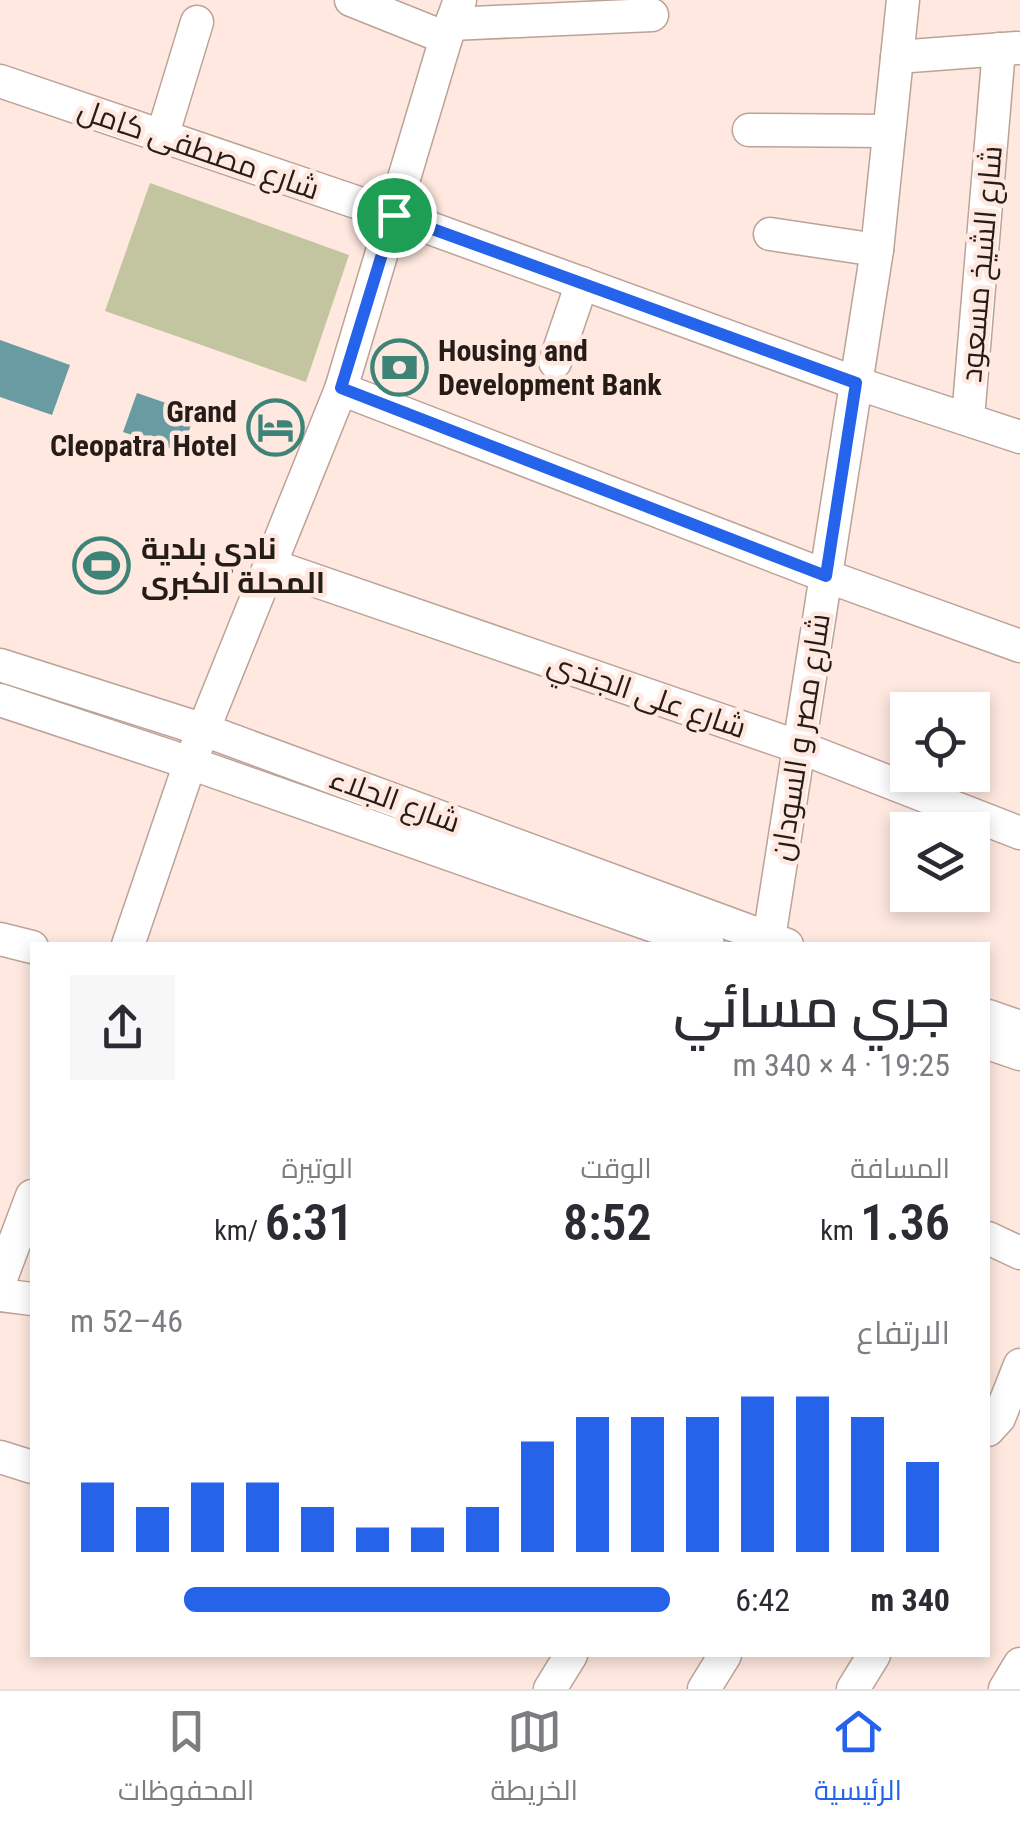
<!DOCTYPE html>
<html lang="ar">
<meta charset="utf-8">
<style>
:root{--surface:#fff;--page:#f7f7f7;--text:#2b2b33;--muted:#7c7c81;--line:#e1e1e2;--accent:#2563eb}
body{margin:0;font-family:"Roboto Condensed",Cairo,sans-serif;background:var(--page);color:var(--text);direction:rtl;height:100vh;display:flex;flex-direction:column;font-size:38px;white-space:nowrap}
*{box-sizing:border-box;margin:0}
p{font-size:32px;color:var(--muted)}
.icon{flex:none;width:55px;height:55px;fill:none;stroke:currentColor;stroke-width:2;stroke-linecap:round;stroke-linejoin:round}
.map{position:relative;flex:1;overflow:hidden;direction:ltr}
.side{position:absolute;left:30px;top:942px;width:960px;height:715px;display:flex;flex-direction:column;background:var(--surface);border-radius:0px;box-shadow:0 5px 15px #0003;direction:rtl}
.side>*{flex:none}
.tools{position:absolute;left:890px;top:692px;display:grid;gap:20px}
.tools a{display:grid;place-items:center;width:100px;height:100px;border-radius:0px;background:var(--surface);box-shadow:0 5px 15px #0003;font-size:50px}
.pin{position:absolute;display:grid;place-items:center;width:85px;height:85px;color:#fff;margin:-42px;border:5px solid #fff;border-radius:50%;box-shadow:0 2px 10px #0007}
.round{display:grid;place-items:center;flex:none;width:105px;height:105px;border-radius:0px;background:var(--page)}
.summary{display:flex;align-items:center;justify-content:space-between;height:170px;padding:0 40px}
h1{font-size:55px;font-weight:600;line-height:75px}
.stats{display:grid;grid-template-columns:repeat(3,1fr);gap:15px;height:170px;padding:10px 40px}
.stats div{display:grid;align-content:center}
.stats b{font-size:50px;font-weight:600}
.stats small{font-size:28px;font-weight:400}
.stats p{font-size:28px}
.chart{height:280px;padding:20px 40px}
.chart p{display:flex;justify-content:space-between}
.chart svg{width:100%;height:180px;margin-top:10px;stroke:var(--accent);stroke-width:6}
ul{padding:0 40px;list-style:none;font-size:32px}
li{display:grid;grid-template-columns:160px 120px 1fr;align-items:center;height:75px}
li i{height:25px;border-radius:12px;background:var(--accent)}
.dock{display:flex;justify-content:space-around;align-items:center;height:140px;border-top:2px solid var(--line);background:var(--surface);font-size:28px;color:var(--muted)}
.dock a{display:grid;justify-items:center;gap:5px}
.dock .active{color:var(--accent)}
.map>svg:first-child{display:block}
.green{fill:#c2c59f}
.water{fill:#699ba2}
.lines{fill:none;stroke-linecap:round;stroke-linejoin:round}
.minor-casing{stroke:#bca297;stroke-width:35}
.minor{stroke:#fff;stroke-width:32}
.route-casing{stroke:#fff;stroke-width:20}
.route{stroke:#2563eb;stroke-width:12}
.labels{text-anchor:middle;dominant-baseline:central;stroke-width:9;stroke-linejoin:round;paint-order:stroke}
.street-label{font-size:30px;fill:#251c18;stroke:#fee8df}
.poi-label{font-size:30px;font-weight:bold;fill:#251c18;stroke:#fee8df;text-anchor:start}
</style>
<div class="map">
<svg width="1020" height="1689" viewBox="0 0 1020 1689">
<rect width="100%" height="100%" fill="#fee8df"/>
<path class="green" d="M 150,183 L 349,255 L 306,382 L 105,311 Z"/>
<g class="water">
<path d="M 0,340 L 70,365 L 52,415 L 0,397 Z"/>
<path d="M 137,393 L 195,413 L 182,452 L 123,432 Z"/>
</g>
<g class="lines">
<defs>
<g id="minor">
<path d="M 351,0 L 446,38"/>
<path d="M 451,24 L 652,15"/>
<path d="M 897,57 L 1017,48"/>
<path d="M 0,81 L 394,215 L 856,383 L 1020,437"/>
<path d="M 749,130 L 889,131"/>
<path d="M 162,137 L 197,22"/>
<path d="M 770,234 L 877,250"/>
<path d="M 555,362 L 582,283"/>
<path d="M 341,389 L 826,576 L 1020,646"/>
<path d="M 968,418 L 999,49"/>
<path d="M 270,565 L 799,747 L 1020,833"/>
<path d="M 0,665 L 204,730 L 787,945"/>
<path d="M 0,700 L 190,763 L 708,945"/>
<path d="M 769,938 L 877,250 L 903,0"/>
<path d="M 0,939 L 32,947"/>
<path d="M 128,945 L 190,763 L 341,389 L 446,38 L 460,0"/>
<path d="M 988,1016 L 1020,1027"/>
<path d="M 988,1043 L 1020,1054"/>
<path d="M 988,1238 L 1020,1253"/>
<path d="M 0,1281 L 32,1196"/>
<path d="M 0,1295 L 32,1299"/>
<path d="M 988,1430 L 999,1418 L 1020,1365"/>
<path d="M 0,1457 L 32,1467"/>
<path d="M 550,1689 L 571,1655"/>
<path d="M 704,1689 L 725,1655"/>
<path d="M 853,1689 L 874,1655"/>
<path d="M 1005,1689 L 1020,1664"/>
</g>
</defs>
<use href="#minor" class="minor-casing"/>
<use href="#minor" class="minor"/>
</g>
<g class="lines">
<defs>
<path id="route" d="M 394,215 L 856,383 L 826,576 L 341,388 Z"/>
</defs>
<use href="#route" class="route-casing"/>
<use href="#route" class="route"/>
</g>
<defs>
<symbol id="bank-ring" viewBox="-11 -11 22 22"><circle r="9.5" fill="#fee8df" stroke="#3e8377" stroke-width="1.5"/><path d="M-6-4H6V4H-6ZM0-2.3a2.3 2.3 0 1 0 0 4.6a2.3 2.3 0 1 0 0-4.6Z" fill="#3e8377"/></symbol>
<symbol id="hotel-ring" viewBox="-11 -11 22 22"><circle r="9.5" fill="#fee8df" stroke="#3e8377" stroke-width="1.5"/><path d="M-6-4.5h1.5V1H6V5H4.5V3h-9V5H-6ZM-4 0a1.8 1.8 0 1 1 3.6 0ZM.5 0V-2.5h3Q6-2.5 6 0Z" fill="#3e8377"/></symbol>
<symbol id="stadium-ring" viewBox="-11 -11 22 22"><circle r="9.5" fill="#fee8df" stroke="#3e8377" stroke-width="1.5"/><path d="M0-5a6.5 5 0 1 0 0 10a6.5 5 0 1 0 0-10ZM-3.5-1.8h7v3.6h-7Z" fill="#3e8377"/></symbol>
</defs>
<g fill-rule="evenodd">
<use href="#bank-ring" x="368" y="336" width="63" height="63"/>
<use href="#hotel-ring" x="244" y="396" width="63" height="63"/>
<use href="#stadium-ring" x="70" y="534" width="63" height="63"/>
</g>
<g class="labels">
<g class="street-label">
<text transform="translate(199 149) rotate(19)">شارع مصطفى كامل</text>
<text transform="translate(981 264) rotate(-85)">شارع الشيخ مسعود</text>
<text transform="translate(647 695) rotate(19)">شارع على الجندي</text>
<text transform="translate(800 737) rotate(-81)">شارع مصر و السودان</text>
<text transform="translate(395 800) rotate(20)">شارع الجلاء</text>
</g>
<g class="poi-label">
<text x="438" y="350">Housing and<tspan x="438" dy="34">Development Bank</tspan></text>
<text x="237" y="411" text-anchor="end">Grand<tspan x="237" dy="34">Cleopatra Hotel</tspan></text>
<text x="141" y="548">نادي بلدية<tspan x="141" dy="34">المحلة الكبرى</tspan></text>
</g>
</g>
</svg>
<div class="tools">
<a><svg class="icon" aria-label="locate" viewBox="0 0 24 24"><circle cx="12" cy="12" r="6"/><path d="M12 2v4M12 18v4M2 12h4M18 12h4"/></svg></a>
<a><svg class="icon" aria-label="layers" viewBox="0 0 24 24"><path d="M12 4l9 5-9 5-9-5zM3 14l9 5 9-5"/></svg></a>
</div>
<div class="pin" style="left:394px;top:215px;background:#1e9e55"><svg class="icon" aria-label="arrive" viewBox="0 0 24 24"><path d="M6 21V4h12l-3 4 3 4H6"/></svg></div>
<section class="side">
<div class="summary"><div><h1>جري مسائي</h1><p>19:25 · 4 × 340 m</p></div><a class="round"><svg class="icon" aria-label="share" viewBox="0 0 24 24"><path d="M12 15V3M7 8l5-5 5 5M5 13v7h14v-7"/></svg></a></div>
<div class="stats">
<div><p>المسافة</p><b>1.36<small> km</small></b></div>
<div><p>الوقت</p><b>8:52</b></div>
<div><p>الوتيرة</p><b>6:31<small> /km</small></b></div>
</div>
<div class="chart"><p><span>الارتفاع</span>46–52 m</p>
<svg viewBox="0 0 160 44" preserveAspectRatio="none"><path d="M5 44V27M15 44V33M25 44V27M35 44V27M45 44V33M55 44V38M65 44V38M75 44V33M85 44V17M95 44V11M105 44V11M115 44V11M125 44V6M135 44V6M145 44V11M155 44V22"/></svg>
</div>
<ul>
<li><b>340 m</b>6:42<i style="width:81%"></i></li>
</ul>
</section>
</div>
<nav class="dock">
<a class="active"><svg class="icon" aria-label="home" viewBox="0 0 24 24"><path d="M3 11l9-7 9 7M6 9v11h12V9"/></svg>الرئيسية</a>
<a><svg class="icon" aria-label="map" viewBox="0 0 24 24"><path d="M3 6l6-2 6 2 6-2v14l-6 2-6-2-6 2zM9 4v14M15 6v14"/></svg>الخريطة</a>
<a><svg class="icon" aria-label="saved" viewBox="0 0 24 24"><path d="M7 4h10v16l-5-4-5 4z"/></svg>المحفوظات</a>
</nav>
